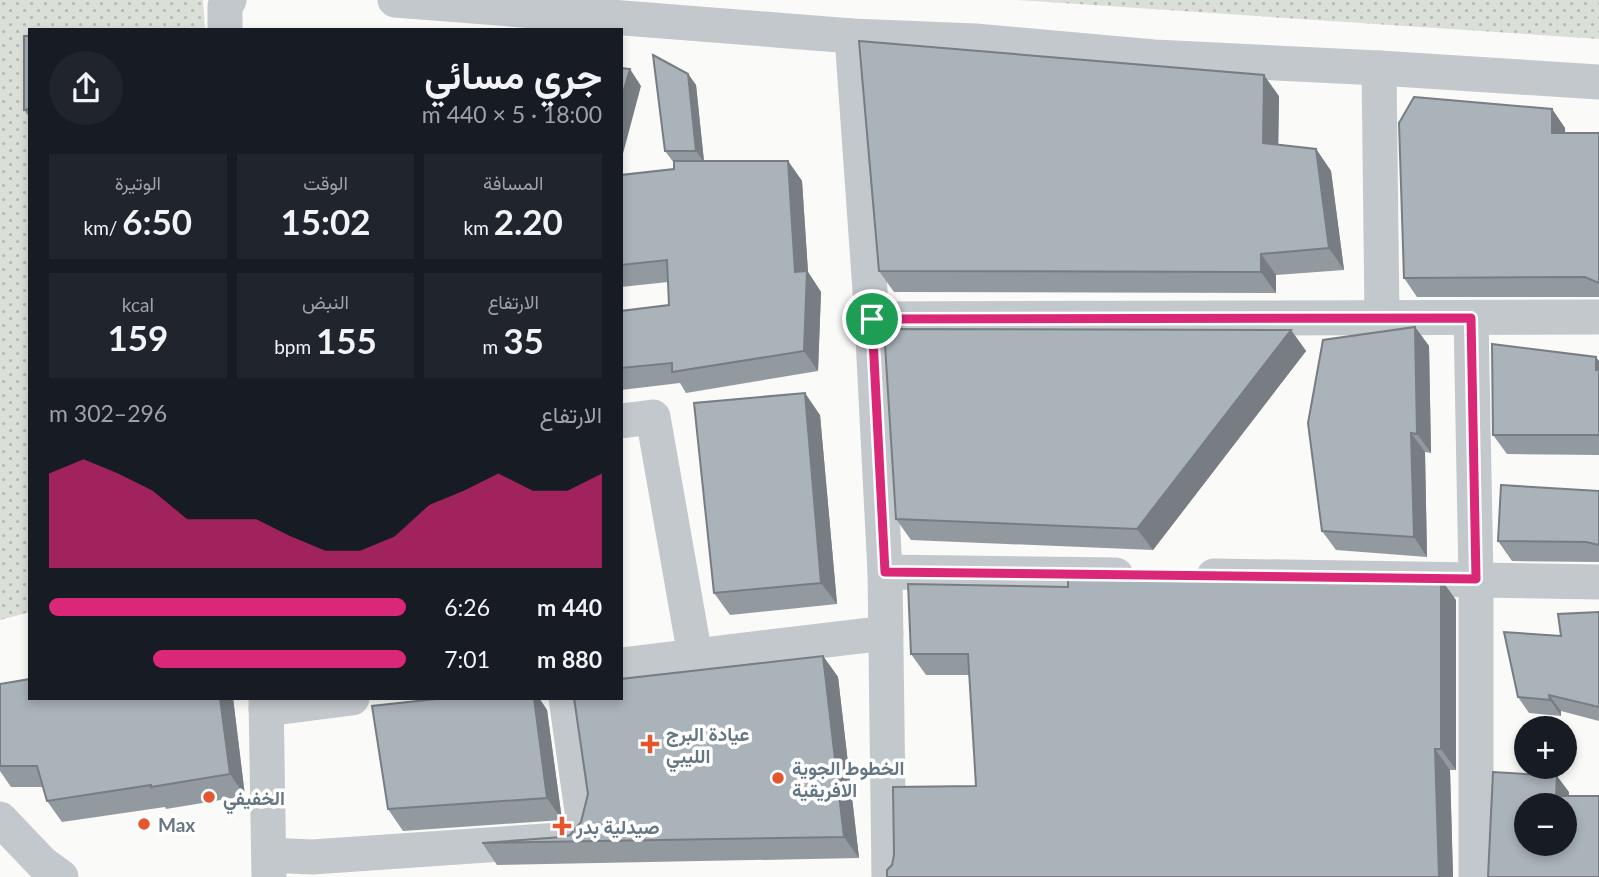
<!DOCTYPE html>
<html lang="ar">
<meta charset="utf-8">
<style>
:root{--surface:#171b24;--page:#20242c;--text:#f1f3f6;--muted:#9ea1a6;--accent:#db2777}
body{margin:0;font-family:Lato,Vazirmatn,sans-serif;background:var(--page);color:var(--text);direction:rtl;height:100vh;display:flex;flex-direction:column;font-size:26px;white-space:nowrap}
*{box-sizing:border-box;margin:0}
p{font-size:23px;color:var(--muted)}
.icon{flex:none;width:38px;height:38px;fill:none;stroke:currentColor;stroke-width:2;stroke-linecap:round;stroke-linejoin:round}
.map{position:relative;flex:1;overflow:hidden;direction:ltr}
.details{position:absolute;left:28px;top:28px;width:595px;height:672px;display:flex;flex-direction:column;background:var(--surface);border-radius:0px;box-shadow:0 4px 10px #0003;direction:rtl}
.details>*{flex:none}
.fabs{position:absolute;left:1514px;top:716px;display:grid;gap:14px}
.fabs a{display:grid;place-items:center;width:63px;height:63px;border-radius:50%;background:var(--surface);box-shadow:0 4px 10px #0003;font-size:35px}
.pin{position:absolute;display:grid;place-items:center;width:60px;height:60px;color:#fff;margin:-30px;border:4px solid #fff;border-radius:50%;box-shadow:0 2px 7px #0007}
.round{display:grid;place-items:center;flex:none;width:74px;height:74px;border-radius:37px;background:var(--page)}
.overview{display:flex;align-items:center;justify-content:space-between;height:119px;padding:0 21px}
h1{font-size:38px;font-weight:700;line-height:52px}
.stats{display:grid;grid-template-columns:repeat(3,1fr);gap:10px;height:119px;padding:7px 21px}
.stats div{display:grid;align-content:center;border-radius:0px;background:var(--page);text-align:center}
.stats b{font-size:35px;font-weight:700}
.stats small{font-size:19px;font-weight:400}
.stats p{font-size:19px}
.chart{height:196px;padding:14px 21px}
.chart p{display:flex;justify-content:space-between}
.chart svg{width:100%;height:126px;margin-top:7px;fill:var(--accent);opacity:.7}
ul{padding:0 21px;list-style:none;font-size:23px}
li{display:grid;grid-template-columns:112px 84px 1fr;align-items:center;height:52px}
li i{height:18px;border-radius:9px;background:var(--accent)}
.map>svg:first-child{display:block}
.park{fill:url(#park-dots)}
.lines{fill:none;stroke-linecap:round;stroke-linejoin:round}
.minor{stroke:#c3c8cc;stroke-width:35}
.wall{fill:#929a9f}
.shaded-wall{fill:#777d82}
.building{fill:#aab3b9;stroke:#777d82;stroke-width:2;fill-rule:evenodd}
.route-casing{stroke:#fff;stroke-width:14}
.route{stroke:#db2777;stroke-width:9}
.poi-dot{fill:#e4572e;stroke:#fff;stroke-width:2.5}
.labels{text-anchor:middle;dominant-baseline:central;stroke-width:7;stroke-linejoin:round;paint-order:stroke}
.poi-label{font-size:19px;font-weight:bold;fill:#657683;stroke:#fff;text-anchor:start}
</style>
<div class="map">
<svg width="1599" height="877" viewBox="0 0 1599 877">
<defs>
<pattern id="park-dots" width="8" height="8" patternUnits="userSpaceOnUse" patternTransform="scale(1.75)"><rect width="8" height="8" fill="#dadfd7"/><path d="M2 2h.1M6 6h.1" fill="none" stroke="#b4b9b4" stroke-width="1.8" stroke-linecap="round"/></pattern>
</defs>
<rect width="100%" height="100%" fill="#fafaf8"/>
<g class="park">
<path d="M 0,0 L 203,0 L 205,30 L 30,30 L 30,612 L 0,620 Z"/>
<path d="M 1018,0 L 1599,0 L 1599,39 Z"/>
</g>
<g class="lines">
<g class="minor">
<path d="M 395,0 L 852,36 L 975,41 L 1154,57 L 1379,68 L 1599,82"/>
<path d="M 225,30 L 225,6 L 229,0"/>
<path d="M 852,36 L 872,319 L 885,572 L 889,877"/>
<path d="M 1379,68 L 1382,318"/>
<path d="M 1471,318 L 1476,579 L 1476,877"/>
<path d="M 872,319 L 1599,317"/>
<path d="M 621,421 L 653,417 L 695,656"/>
<path d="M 885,572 L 1116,575"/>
<path d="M 1214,576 L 1599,582"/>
<path d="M 621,665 L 886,633"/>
<path d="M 266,698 L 269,877"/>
<path d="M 266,709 L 352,698"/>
<path d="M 0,819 L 43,864 L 61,877"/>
<path d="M 269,855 L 312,857 L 575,839 L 580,832 L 583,818 L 566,698"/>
</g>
</g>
<g class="wall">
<path d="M 30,36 L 30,118 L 24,110 Z"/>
<path d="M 688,74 L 696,85 L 704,161 L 788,161 L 802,181 L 808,272 L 821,292 L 818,371 L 686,393 L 680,383 L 621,390 L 621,311 L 669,305 L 668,282 L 621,287 L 621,175 L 674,169 L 674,163 L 665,151 Z"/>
<path d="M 1279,96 L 1278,145 L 1316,149 L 1331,171 L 1344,270 L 1276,275 L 1276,293 L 894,292 L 879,271 Z"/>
<path d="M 1552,109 L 1565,128 L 1565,133 L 1599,133 L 1599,297 L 1417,297 L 1404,278 Z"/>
<path d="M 1415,327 L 1429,346 L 1431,453 L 1425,452 L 1427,557 L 1336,550 L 1322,531 Z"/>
<path d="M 1291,330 L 1306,351 L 1153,550 L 911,540 L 896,519 Z"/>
<path d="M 1599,361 L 1599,455 L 1507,454 L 1493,435 Z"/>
<path d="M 820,415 L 837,604 L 730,615 L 714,593 Z"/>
<path d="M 1599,491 L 1599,562 L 1512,561 L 1498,541 Z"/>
<path d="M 1456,600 L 1456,770 L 1450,770 L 1453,877 L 887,877 L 976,786 L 969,675 L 926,675 L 911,654 Z"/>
<path d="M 1599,612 L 1599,721 L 1561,711 L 1561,716 L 1529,713 L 1518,697 L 1561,636 Z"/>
<path d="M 823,656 L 838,677 L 859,858 L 497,865 L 482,843 L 562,837 L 570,835 Z"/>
<path d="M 0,684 L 30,698 L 233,698 L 245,796 L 166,809 L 165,807 L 62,822 L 47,801 L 43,787 L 11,787 L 0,771 Z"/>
<path d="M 445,698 L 539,698 L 547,710 L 562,820 L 403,831 L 388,809 Z"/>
</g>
<g class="shaded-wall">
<path d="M 630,69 L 641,86 L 621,161 L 621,100 Z"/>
<path d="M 688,74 L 696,85 L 704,162 L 696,151 Z"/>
<path d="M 1264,75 L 1279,96 L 1278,164 L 1263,143 Z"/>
<path d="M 1552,109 L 1565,128 L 1566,152 L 1552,133 Z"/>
<path d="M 1316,149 L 1331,171 L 1344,270 L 1329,248 Z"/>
<path d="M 788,161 L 802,181 L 808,272 L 821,292 L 818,371 L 804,351 L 795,272 Z"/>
<path d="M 1261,254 L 1276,275 L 1276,293 L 1261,272 Z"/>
<path d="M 1415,327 L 1429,346 L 1431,453 L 1417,434 Z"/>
<path d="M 1291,330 L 1306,351 L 1153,550 L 1137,529 Z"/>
<path d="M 1596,357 L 1599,361 L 1599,375 L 1596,370 Z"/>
<path d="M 805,393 L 820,415 L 837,604 L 821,583 Z"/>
<path d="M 1411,433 L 1425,452 L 1427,557 L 1414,537 Z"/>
<path d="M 1441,579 L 1456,600 L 1456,770 L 1441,749 Z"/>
<path d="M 823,656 L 838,677 L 859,858 L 844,837 Z"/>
<path d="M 1549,695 L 1561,711 L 1561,716 L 1550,700 Z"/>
<path d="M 220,698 L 233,698 L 245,796 L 230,774 Z"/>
<path d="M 534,698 L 539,698 L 547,710 L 562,820 L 547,798 Z"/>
<path d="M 1435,749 L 1450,770 L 1453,877 L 1439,877 Z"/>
<path d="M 1557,776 L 1569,792 L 1568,812 L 1556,796 Z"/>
</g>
<g class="building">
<path d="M 24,36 L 30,36 L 30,109 L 24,110 Z"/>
<path d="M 859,41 L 1264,75 L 1263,143 L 1316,149 L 1329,248 L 1261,254 L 1261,272 L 879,271 Z"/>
<path d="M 653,55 L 688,74 L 696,151 L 665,151 Z"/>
<path d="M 621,68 L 630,69 L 621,100 Z"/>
<path d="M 1414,97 L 1552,109 L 1552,133 L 1599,133 L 1599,283 L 1585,277 L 1404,278 L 1399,123 Z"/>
<path d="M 674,161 L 788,161 L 795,272 L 807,271 L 804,351 L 672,372 L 672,363 L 621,368 L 621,311 L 669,305 L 667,260 L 621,265 L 621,175 L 674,169 Z"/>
<path d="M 1415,327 L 1417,434 L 1411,433 L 1414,537 L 1322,531 L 1308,423 L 1323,340 Z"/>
<path d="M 884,329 L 1291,330 L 1137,529 L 896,519 Z"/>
<path d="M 1492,344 L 1596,357 L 1596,370 L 1599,370 L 1599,435 L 1493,435 Z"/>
<path d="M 805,393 L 821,583 L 714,593 L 694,403 Z"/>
<path d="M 1501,485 L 1599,491 L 1599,545 L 1586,542 L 1498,541 Z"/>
<path d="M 1068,574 L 1441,579 L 1441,749 L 1435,749 L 1439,877 L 887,877 L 887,870 L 892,865 L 894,855 L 893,787 L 976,786 L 968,654 L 911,654 L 908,584 L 1068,587 Z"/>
<path d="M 1599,612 L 1599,707 L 1549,695 L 1550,700 L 1518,697 L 1504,632 L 1561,636 L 1558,614 Z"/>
<path d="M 823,656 L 844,837 L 482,843 L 562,837 L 570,835 L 581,822 L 588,794 L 574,698 L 621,698 L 621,679 Z"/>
<path d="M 30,679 L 30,698 L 220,698 L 230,774 L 151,787 L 151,785 L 47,801 L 37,766 L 0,766 L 0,684 Z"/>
<path d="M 445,698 L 534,698 L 547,798 L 388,809 L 372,706 Z"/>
<path d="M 1493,772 L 1557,776 L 1556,796 L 1599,796 L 1599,877 L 1488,877 ZM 1526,805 L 1564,805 L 1564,844 L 1526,844 Z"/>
</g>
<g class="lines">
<defs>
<path id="route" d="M 1471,318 L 1476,579 L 885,572 L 872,319 Z"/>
</defs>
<use href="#route" class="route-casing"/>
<use href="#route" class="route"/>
</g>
<g class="poi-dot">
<path d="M646.5 733.5h7v7h7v7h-7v7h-7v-7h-7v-7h7z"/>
<circle cx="778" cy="778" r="7"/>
<circle cx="209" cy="797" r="7"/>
<circle cx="144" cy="824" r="7"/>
<path d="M558.5 815.5h7v7h7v7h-7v7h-7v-7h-7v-7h7z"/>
</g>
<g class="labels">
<g class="poi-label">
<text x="666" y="733">عيادة البرج<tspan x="666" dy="22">الليبي</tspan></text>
<text x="792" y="767">الخطوط الجوية<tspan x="792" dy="22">الافريقية</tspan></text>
<text x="223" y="797">الخفيفي</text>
<text x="158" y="824">Max</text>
<text x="576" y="826">صيدلية بدر</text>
</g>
</g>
</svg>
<div class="fabs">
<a>+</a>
<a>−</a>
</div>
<div class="pin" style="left:872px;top:319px;background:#1e9e55"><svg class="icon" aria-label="arrive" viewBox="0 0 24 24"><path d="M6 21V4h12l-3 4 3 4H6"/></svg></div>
<section class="details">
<div class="overview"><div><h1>جري مسائي</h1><p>18:00 · 5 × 440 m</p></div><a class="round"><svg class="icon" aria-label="share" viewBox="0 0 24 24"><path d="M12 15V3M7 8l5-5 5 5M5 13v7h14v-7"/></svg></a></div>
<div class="stats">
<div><p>المسافة</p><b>2.20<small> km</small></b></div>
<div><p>الوقت</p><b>15:02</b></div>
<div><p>الوتيرة</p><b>6:50<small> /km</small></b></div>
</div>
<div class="stats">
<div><p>الارتفاع</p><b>35<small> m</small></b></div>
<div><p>النبض</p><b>155<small> bpm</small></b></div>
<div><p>kcal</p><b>159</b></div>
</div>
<div class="chart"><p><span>الارتفاع</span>296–302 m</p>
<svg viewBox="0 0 160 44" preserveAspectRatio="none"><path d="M0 44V11L10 6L20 11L30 17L40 27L50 27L60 27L70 33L80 38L90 38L100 33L110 22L120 17L130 11L140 17L150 17L160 11V44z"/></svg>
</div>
<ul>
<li><b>440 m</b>6:26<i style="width:100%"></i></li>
<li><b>880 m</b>7:01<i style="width:71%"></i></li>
</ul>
</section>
</div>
